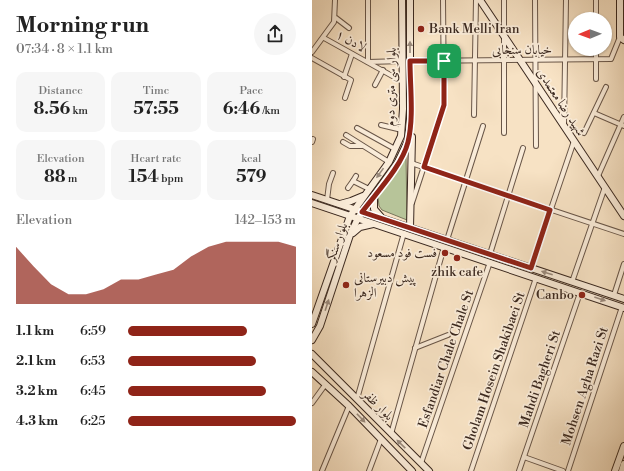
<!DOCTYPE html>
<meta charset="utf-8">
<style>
:root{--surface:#fff;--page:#f6f6f6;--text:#222;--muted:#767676;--accent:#8f2418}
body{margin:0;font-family:"Libre Bodoni",Amiri,serif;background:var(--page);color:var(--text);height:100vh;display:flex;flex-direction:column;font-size:15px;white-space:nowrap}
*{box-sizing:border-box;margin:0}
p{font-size:13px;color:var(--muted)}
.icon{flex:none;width:22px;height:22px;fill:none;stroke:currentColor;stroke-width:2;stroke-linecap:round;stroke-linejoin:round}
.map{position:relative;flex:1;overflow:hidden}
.sheet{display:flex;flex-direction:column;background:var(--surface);width:312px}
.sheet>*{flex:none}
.needle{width:26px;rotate:269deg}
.fabs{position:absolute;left:256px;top:12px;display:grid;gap:8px}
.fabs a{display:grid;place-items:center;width:44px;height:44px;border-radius:50%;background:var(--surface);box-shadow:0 1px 3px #0004;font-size:20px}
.pin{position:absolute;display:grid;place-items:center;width:34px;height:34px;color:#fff;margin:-17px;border-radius:8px;box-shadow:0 2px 6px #0006}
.round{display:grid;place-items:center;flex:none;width:42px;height:42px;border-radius:21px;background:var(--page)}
.head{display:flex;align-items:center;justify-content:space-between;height:68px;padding:0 16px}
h1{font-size:22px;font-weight:700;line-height:30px}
.figures{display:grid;grid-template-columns:repeat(3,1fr);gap:6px;height:68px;padding:4px 16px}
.figures div{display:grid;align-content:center;border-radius:10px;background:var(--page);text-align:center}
.figures b{font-size:17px;font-weight:700}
.figures small{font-size:11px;font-weight:400}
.figures p{font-size:11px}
.chart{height:112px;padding:8px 16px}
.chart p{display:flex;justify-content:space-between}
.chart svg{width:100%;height:72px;margin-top:4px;fill:var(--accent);opacity:.7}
ul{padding:0 16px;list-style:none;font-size:13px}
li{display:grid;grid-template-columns:64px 48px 1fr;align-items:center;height:30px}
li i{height:10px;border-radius:5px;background:var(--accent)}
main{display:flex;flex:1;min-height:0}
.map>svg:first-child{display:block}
.green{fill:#b7c499;stroke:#78765c}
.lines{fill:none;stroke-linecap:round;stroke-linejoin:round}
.street-casing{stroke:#695648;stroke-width:6}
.secondary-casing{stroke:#3a281f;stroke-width:8}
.street{stroke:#faecd9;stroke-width:4}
.secondary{stroke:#faecd9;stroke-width:6}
.oneway{fill:#9a8a7c}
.route-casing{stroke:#fff;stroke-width:8}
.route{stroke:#8f2418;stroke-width:5}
.poi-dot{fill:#8f2418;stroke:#faecd9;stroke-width:1.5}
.labels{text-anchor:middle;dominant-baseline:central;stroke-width:3.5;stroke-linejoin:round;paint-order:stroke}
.poi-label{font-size:13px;fill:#3a281f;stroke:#faecd9;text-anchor:start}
.street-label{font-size:13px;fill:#3a281f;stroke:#faecd9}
</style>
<main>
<section class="sheet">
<div class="head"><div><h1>Morning run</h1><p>07:34 · 8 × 1.1 km</p></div><a class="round"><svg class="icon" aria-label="share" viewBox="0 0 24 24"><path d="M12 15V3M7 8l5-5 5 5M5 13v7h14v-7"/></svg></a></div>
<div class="figures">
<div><p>Distance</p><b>8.56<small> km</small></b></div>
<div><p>Time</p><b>57:55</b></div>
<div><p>Pace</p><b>6:46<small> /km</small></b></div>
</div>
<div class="figures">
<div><p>Elevation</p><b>88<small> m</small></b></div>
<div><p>Heart rate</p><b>154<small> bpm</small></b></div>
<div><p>kcal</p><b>579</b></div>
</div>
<div class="chart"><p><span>Elevation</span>142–153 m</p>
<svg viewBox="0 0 160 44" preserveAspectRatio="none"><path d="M0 44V9L10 21L20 32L30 38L40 38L50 35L60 29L70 29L80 26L90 23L100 15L110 9L120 6L130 6L140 6L150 6L160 9V44z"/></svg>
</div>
<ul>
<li><b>1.1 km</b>6:59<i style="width:71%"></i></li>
<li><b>2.1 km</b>6:53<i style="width:76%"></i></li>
<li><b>3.2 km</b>6:45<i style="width:82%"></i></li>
<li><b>4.3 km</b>6:25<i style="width:100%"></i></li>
</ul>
</section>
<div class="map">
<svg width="312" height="471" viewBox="0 0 312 471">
<rect width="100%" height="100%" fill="#f7e2c4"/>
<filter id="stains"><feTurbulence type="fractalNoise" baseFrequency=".005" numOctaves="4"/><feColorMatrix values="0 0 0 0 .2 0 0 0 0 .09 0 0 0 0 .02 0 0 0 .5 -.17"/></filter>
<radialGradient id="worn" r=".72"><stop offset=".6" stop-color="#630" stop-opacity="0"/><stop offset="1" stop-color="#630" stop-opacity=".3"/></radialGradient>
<path class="green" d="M 94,156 L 95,220 L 70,210 L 67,206 L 66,197 Z"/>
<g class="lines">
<defs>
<g id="street">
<path d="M 56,0 L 56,62 L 91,61"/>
<path d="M 223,0 L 224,146"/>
<path d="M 24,18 L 37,28"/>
<path d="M 284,19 L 284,0"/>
<path d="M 12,38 L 91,82"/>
<path d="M 284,49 L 284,79"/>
<path d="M 0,52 L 22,22 L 23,0"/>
<path d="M 0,58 L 39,80 L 33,98"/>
<path d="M 98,61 L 299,59 L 308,37"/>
<path d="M 32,77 L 40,54"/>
<path d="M 63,85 L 71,70"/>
<path d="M 282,113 L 312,126"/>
<path d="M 162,115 L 164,0"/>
<path d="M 69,125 L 90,130"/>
<path d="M 252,125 L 254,0"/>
<path d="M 45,128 L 83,149"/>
<path d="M 192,133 L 192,0"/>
<path d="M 272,133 L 294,87"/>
<path d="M 34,135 L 77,162"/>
<path d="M 0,142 L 1,139"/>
<path d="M 31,142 L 38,146 L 50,146"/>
<path d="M 99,163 L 312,234"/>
<path d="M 44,176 L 41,181 L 57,189"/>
<path d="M 286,176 L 312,117"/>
<path d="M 36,188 L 41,181"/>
<path d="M 15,200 L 17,184 L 21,173"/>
<path d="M 100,203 L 132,105 L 131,0"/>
<path d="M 135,240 L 171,126"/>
<path d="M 178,254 L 211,148"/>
<path d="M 219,268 L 262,141"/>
<path d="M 260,282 L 293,187"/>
<path d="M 302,295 L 312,264"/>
<path d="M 103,348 L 136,335"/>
<path d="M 45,399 L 92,233"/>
<path d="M 0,403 L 13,385"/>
<path d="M 79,434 L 132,247"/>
<path d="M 212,457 L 251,471"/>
<path d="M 109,463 L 178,262"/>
<path d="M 10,471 L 37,406"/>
<path d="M 57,471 L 69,439"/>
<path d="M 159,471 L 224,278"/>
<path d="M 207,471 L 268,293"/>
<path d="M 256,471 L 310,307"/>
</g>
<g id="secondary">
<path d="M 168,0 L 312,216"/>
<path d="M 308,0 L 308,37 L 312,40"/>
<path d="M 0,195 L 312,299"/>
<path d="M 62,197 L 62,209 L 69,217"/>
<path d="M 0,203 L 312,308"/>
<path d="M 28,204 L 39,201 L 51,196"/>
<path d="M 98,228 L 100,137"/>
<path d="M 41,233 L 48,227 L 61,224"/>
<path d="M 0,324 L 38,216 L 77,162 L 89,136 L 91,109 L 90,0"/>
<path d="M 0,340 L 8,326 L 38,235 L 46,218 L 86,162 L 96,141 L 98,119 L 98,0"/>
<path d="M 0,354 L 117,471"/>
<path d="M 0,372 L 37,406 L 100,471"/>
<path d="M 303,471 L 312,446"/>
<path d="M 310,471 L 312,464"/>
</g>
</defs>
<use href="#street" class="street-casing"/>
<use href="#secondary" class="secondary-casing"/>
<use href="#street" class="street"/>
<use href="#secondary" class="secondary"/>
</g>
<defs><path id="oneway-solid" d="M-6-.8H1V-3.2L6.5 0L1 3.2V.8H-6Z"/></defs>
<g class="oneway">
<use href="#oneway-solid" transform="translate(98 47) rotate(-90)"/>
<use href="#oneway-solid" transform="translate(68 173) rotate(126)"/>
<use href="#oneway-solid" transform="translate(235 273) rotate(-162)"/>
<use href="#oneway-solid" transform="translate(288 299) rotate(19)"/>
<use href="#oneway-solid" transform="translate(15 305) rotate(-72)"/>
<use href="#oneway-solid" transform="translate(49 418) rotate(46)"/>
<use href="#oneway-solid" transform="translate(89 444) rotate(-136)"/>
</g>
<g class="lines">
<defs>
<path id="route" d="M 98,61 L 132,61 L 132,105 L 112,167 L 238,210 L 219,268 L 50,212 C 65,192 90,166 96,142 C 102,117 98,87 98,61 Z"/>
</defs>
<use href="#route" class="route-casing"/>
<use href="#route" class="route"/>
</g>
<g class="poi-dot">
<circle cx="109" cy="29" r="4"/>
<circle cx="133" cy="253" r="4"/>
<circle cx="145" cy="258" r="4"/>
<circle cx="34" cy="285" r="4"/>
<circle cx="270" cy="295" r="4"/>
</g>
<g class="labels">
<g class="poi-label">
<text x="117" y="29">Bank Melli Iran</text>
<text x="125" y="253" text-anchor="end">فست فود مسعود</text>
<text x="145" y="272" text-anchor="middle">zhik cafe</text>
<text x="42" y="278">پیش دبیرستانی<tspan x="42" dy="15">الزهرا</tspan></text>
<text x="262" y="295" text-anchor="end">Canbo</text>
</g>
<g class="street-label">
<text transform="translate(39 41) rotate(29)">لادن ۱</text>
<text x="210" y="50">خیابان سنجابی</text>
<text transform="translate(79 87) rotate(-89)">بلوار سی متری دوم</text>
<text transform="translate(249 102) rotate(57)">شهید رضا معتمدی</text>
<text transform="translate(25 242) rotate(-70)">بلوار سنگر</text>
<text transform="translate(134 359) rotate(-71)">Esfandiar Chale Chale St</text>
<text transform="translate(182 371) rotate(-71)">Gholam Hosein Shakibaei St</text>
<text transform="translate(228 379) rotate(-71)">Mahdi Bagheri St</text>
<text transform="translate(273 386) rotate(-72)">Mohsen Agha Razi St</text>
<text transform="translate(66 405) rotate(45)">بلوار ظفر</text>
</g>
</g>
<rect width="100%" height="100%" filter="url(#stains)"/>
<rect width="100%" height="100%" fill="url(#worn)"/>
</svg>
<div class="fabs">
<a><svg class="needle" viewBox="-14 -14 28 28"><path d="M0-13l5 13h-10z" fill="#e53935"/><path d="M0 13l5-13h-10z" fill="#767676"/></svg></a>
</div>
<div class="pin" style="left:132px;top:61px;background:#1e9e55"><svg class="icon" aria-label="arrive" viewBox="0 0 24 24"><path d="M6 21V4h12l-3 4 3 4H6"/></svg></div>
</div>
</main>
